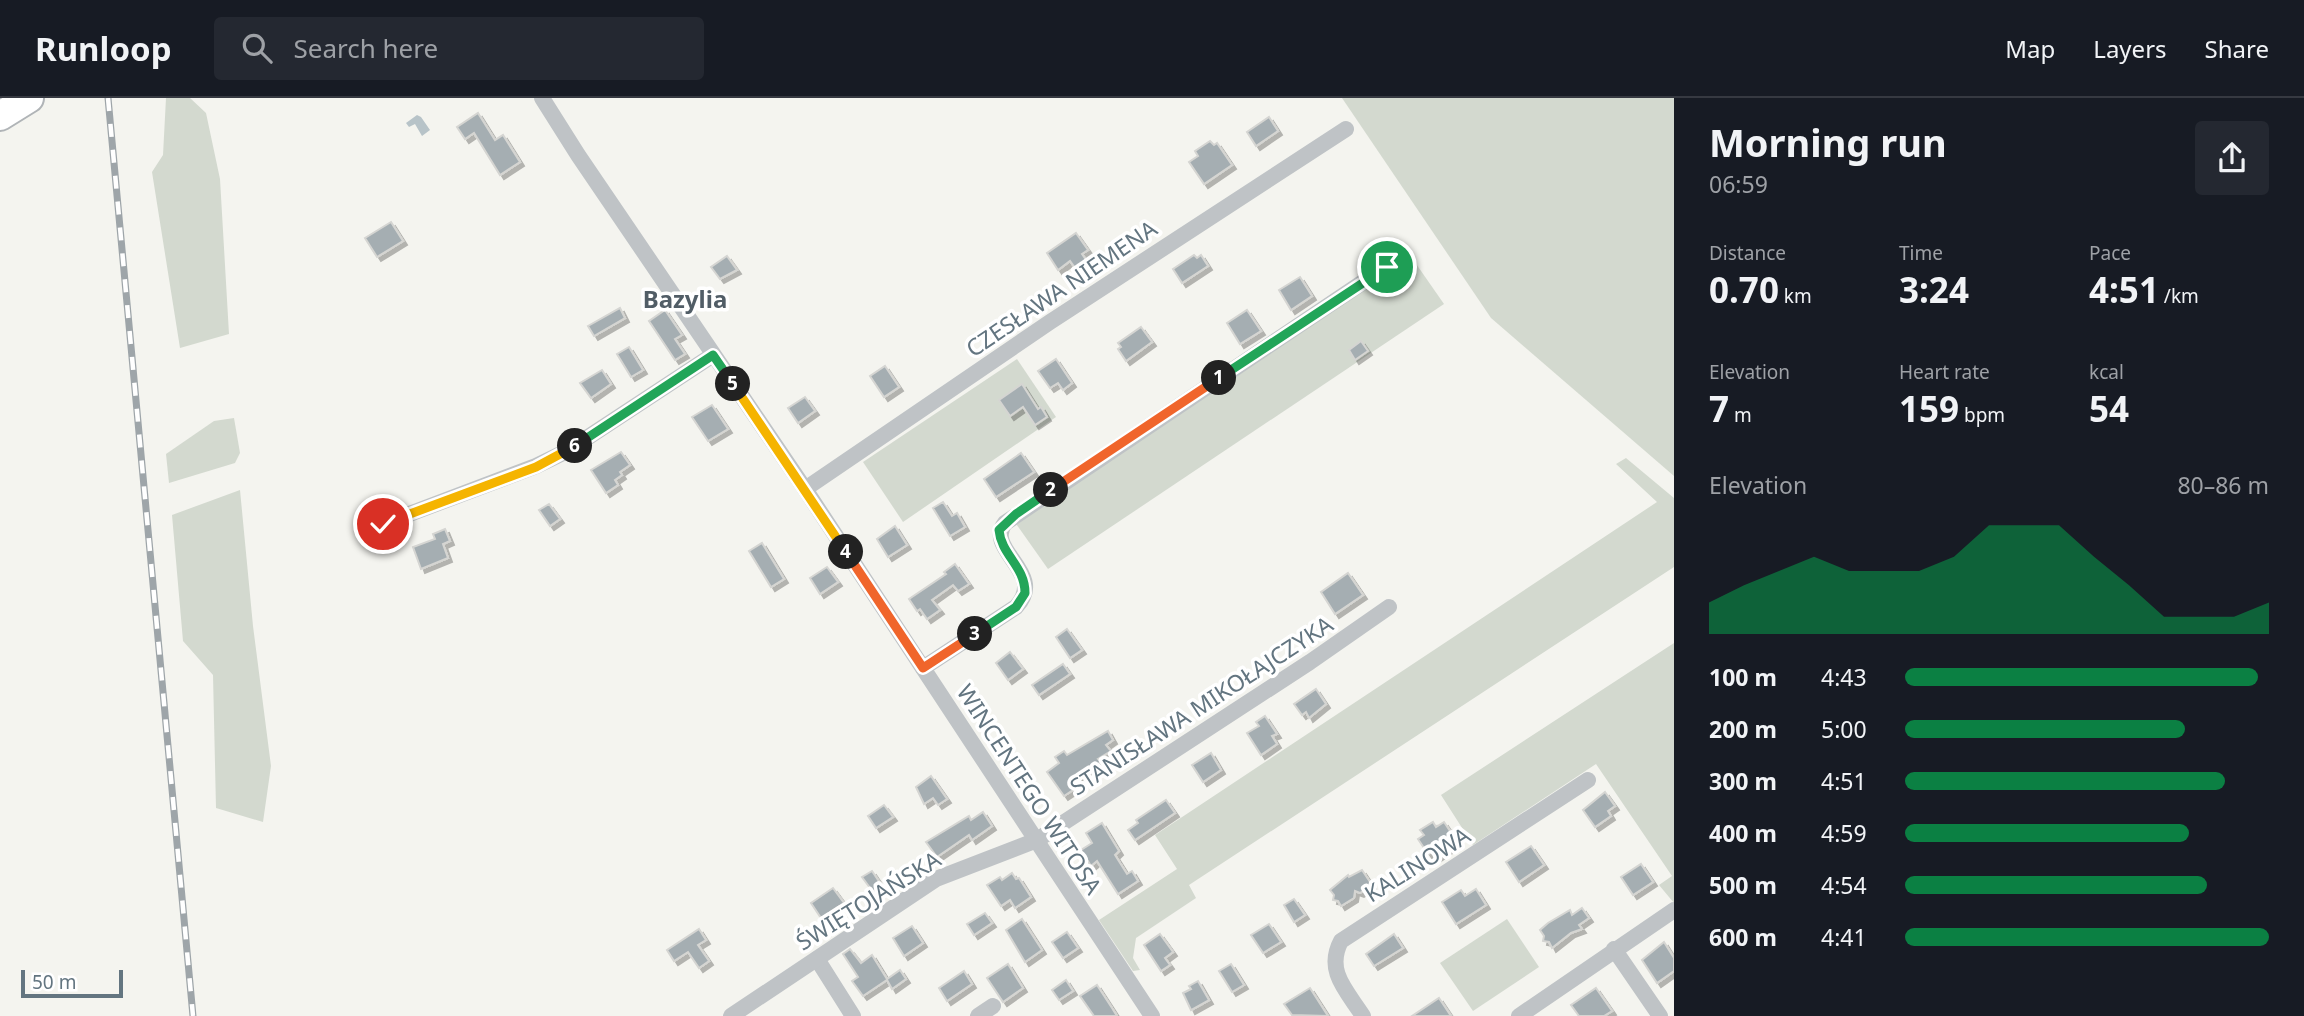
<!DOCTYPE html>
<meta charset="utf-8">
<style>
:root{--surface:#171b24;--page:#242831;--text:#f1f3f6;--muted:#9ea1a6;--line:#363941;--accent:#0b8043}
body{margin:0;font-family:"Noto Sans",sans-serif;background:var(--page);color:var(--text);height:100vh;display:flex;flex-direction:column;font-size:26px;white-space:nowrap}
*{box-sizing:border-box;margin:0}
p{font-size:23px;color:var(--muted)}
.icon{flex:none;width:38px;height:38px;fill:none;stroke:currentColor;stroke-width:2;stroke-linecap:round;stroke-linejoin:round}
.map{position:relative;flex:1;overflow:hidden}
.details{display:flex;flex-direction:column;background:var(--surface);width:630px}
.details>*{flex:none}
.scale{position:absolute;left:21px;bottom:18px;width:102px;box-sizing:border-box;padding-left:7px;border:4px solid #637580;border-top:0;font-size:19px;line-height:24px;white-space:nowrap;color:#637580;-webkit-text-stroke:5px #fff;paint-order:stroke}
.pin{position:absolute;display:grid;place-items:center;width:60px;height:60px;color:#fff;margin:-30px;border:4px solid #fff;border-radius:50%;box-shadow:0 2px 7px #0007}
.km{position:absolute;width:35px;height:35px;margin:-18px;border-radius:50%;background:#222;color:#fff;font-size:19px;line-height:35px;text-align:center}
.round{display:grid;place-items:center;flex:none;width:74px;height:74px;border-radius:7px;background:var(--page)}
.head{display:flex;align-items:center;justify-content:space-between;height:119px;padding:0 35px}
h1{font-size:38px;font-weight:700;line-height:52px}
.stats{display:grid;grid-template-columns:repeat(3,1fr);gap:10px;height:119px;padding:7px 35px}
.stats div{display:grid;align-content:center}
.stats b{font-size:35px;font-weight:700}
.stats small{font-size:19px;font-weight:400}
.stats p{font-size:19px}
.chart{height:196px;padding:14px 35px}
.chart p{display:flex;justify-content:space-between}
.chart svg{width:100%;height:126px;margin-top:7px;fill:var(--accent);opacity:.7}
ul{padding:0 35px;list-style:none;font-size:23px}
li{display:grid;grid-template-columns:112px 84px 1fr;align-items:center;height:52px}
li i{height:18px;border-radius:9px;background:var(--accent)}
header{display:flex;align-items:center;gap:42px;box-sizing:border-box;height:98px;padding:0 35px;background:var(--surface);border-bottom:2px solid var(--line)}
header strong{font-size:33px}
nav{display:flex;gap:38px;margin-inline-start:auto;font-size:24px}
.search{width:490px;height:63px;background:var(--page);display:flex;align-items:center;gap:18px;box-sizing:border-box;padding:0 24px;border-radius:7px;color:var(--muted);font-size:26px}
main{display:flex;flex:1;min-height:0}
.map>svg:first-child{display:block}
.green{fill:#d3d9cf}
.water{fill:#b7c3c8}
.building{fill:#a5aeb2;stroke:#d5d5d2;stroke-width:2;filter:url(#shadow)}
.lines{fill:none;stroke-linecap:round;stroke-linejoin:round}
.highway-casing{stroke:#b0b4b7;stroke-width:32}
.street{stroke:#bfc3c6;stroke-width:16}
.highway{stroke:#fff;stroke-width:28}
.rail-casing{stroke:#9ea5a9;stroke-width:7}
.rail{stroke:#fff;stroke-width:4.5;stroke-dasharray:13;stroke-linecap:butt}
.split-1-casing{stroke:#fff;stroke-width:14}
.split-2-casing{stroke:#fff;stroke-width:14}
.split-3-casing{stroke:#fff;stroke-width:14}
.split-4-casing{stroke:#fff;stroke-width:14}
.split-5-casing{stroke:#fff;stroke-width:14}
.split-6-casing{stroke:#fff;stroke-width:14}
.split-7-casing{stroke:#fff;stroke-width:14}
.split-1{stroke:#22a559;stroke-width:9}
.split-2{stroke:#f0652b;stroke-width:9}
.split-3{stroke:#22a559;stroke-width:9}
.split-4{stroke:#f0652b;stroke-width:9}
.split-5{stroke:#f5b400;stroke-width:9}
.split-6{stroke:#22a559;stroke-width:9}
.split-7{stroke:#f5b400;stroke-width:9}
.labels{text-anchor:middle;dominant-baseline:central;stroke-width:7;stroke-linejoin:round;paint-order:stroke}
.street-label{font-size:23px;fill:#637580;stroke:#fff}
.neighbourhood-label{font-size:24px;font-weight:bold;fill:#515d66;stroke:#fff}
</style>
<header>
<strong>Runloop</strong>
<div class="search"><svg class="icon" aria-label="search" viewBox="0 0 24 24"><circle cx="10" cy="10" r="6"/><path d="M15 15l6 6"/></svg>Search here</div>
<nav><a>Map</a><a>Layers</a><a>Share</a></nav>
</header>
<main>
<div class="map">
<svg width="1674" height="918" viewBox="0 0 1674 918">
<defs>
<filter id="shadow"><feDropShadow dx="4" dy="4" stdDeviation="0" flood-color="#0004"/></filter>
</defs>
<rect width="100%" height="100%" fill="#f4f4ef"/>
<g class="green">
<path d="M 166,0 L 190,0 L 206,15 L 220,81 L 229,236 L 180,250 L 152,74 L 163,57 Z"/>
<path d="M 1342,0 L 1674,0 L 1674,378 L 1491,220 Z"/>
<path d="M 1412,160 L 1444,206 L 1048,471 L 1014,423 Z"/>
<path d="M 1017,261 L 1056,319 L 903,424 L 863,364 Z"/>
<path d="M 234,320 L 240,355 L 235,365 L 169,385 L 166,356 L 214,323 Z"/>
<path d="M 1626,360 L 1674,400 L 1674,469 L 1189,787 L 1196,800 L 1136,840 L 1133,860 L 1140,872 L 1133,873 L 1099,822 L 1177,771 L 1155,737 L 1657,404 L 1616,366 Z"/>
<path d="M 240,392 L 253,528 L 271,668 L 263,724 L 216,710 L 213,577 L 183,543 L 172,417 Z"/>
<path d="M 1674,545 L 1674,805 L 1659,787 L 1672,778 L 1596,666 L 1473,747 L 1441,697 Z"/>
<path d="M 1507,821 L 1539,869 L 1473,913 L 1440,865 Z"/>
</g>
<path class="water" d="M 417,17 L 421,19 L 430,32 L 422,38 L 415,26 L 409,29 L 406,25 Z"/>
<g class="building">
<path d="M 478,15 L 495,42 L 503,37 L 520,64 L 500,77 L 474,35 L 465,41 L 457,29 Z"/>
<path d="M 1269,19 L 1278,33 L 1256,48 L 1247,34 Z"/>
<path d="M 1210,43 L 1214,47 L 1217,45 L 1232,67 L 1204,86 L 1189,64 L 1198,58 L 1195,53 Z"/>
<path d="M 391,124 L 403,143 L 377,159 L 365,140 Z"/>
<path d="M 1076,135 L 1088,152 L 1082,156 L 1089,166 L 1078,174 L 1070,163 L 1058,172 L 1047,155 Z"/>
<path d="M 1194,157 L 1197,160 L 1201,157 L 1208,168 L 1182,185 L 1173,171 Z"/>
<path d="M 727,158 L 737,172 L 720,181 L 711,169 Z"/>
<path d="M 1300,179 L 1312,198 L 1291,212 L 1279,192 Z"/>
<path d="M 620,210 L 625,220 L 594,238 L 588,228 Z"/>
<path d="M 665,212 L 682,237 L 675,241 L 685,256 L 675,262 L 649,223 Z"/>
<path d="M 1247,212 L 1261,233 L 1240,246 L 1227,225 Z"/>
<path d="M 1141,229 L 1152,244 L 1126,263 L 1118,251 L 1121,249 L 1118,245 Z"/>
<path d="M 1361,243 L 1368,253 L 1355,262 L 1349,252 Z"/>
<path d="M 629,249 L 643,272 L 631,279 L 617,256 Z"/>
<path d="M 1056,261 L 1072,285 L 1063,292 L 1058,285 L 1050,290 L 1038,273 Z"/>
<path d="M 885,268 L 899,289 L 884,299 L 870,278 Z"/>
<path d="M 602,272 L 611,286 L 591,300 L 580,285 Z"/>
<path d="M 1022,286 L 1038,311 L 1041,309 L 1047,319 L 1035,327 L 1023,309 L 1010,318 L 999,302 Z"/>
<path d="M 805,299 L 815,313 L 798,325 L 788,310 Z"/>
<path d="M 712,307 L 728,331 L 708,343 L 692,319 Z"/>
<path d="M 621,354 L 630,367 L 620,374 L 622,377 L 615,382 L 618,387 L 606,395 L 591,372 Z"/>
<path d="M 1021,355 L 1034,374 L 996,399 L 984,381 Z"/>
<path d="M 943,404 L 952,418 L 957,415 L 965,429 L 950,438 L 933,410 Z"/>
<path d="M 549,406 L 560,421 L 550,428 L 539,412 Z"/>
<path d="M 895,428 L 907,447 L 888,459 L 877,441 Z"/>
<path d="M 445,431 L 450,443 L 443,446 L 448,460 L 421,471 L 413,449 L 435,441 L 433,436 Z"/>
<path d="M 762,445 L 784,481 L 771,489 L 749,453 Z"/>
<path d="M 955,466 L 969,486 L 958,493 L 953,487 L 932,502 L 940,512 L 927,521 L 920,511 L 917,513 L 909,501 L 946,476 L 944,474 Z"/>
<path d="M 827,469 L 838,484 L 820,496 L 810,480 Z"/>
<path d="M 1348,475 L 1363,497 L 1335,516 L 1321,494 Z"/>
<path d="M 1067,531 L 1082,552 L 1070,560 L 1056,539 Z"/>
<path d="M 1010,554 L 1023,571 L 1008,582 L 996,565 Z"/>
<path d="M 1063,566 L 1070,576 L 1039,597 L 1032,587 Z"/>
<path d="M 1316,591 L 1326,606 L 1309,620 L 1306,614 L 1302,617 L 1294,606 Z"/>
<path d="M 1265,618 L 1277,636 L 1272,638 L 1277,646 L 1261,657 L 1247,635 L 1259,628 L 1256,624 Z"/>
<path d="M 1108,633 L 1113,642 L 1106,647 L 1111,653 L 1098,661 L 1101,664 L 1077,679 L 1082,686 L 1064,698 L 1047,674 L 1059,665 L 1055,659 L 1064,653 L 1067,657 Z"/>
<path d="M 1211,655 L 1221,672 L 1203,684 L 1192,667 Z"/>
<path d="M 931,678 L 947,701 L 938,707 L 933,700 L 924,706 L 916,689 Z"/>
<path d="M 1605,694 L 1615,708 L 1608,713 L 1611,718 L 1595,729 L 1583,712 Z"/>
<path d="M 1166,702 L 1175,715 L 1135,742 L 1128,732 L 1138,725 L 1136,722 Z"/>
<path d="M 884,707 L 893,719 L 876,730 L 868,718 Z"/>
<path d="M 983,714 L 992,728 L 972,742 L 969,737 L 937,759 L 926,744 L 969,718 L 971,722 Z"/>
<path d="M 1433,724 L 1436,729 L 1444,724 L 1454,739 L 1446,744 L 1450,750 L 1437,759 L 1433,753 L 1428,756 L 1418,741 L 1424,737 L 1420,732 Z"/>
<path d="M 1102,725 L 1119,753 L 1115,757 L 1127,776 L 1132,773 L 1138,783 L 1118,796 L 1097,763 L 1091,768 L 1081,752 L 1092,745 L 1086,735 Z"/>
<path d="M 1531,748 L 1544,767 L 1519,784 L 1506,764 Z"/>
<path d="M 1641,766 L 1653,784 L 1633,797 L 1621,779 Z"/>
<path d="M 1362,772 L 1372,787 L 1360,795 L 1355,793 L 1354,800 L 1341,808 L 1338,803 L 1333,802 L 1334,797 L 1330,792 L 1348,777 L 1349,779 Z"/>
<path d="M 872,773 L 882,788 L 873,794 L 862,779 Z"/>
<path d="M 1012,775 L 1016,781 L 1019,780 L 1031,799 L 1015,810 L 1010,802 L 1001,808 L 987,787 L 1000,779 L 1002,782 Z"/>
<path d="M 833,790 L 844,805 L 821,820 L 811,805 Z"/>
<path d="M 1476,791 L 1486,807 L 1456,826 L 1442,804 L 1461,792 L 1465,798 Z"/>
<path d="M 1294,801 L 1305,817 L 1294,824 L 1284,807 Z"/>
<path d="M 1582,810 L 1589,820 L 1579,827 L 1582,831 L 1571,835 L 1552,850 L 1549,844 L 1543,843 L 1544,838 L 1540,832 L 1548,825 L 1570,812 L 1572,817 Z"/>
<path d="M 985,815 L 992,825 L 974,837 L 967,826 Z"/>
<path d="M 1022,821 L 1042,852 L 1025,864 L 1006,832 Z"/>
<path d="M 1269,826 L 1281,844 L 1263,855 L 1251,837 Z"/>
<path d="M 912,828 L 923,845 L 904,858 L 893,840 Z"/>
<path d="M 699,831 L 706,842 L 698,847 L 709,863 L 699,870 L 688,854 L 674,863 L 667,852 Z"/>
<path d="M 1067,834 L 1078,850 L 1063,860 L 1052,844 Z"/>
<path d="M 1160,836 L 1173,854 L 1165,860 L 1170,867 L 1161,873 L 1144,847 Z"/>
<path d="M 1394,836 L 1403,850 L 1374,868 L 1366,856 Z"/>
<path d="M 1664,844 L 1674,860 L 1674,873 L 1657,885 L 1642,862 Z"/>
<path d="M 850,851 L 861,865 L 872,857 L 887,881 L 900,872 L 906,881 L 892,891 L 887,882 L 863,898 L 852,883 L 858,879 L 843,856 Z"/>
<path d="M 1008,866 L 1023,890 L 1003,904 L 987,880 Z"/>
<path d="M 1231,866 L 1244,887 L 1232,894 L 1219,873 Z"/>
<path d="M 964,873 L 972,886 L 947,903 L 939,890 Z"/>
<path d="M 1066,882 L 1073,893 L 1059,902 L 1052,892 Z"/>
<path d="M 1198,883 L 1209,902 L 1191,912 L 1183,895 L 1191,891 L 1189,888 Z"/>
<path d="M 1097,887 L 1112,910 L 1117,918 L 1094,918 L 1080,898 Z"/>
<path d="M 1310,890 L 1328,918 L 1292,917 L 1284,906 Z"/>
<path d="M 1596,890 L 1612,913 L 1604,918 L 1579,918 L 1571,907 Z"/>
<path d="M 1439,900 L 1451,918 L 1412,918 Z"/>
</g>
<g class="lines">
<defs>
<path id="highway" d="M 0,18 L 29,0"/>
</defs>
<use href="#highway" class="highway-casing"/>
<g class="street">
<path d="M 542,0 L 578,57 L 805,391 L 1152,918"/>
<path d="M 805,391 L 1050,224 L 1346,31"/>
<path d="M 383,426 L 536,368 L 567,353 L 713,257"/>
<path d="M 923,570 L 1016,509 C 1048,475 984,452 1005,425 L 1387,168"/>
<path d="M 1614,851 L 1660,918"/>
<path d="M 817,861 L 853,918"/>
<path d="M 731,918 L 936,781 L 1037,742 L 1310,564 L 1389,509"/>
<path d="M 978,918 L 993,908"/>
<path d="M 1363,918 C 1347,893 1325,873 1341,843 L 1588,682"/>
<path d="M 1519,918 L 1674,812"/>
</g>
<use href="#highway" class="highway"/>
<defs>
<path id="rail" d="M 108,0 L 193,918"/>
</defs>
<use href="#rail" class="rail-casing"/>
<use href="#rail" class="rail"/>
</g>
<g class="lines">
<defs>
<path id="split-1" d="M 1219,280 L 1387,169"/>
<path id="split-2" d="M 1051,392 L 1219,280"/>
<path id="split-3" d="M 975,536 L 1016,509 L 1025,495 C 1025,468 1001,457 999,432 L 1016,416 L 1051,392"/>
<path id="split-4" d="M 846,454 L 923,570 L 975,536"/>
<path id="split-5" d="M 733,286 L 846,454"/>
<path id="split-6" d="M 575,348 L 713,257 L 733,286"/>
<path id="split-7" d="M 383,426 L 536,369 L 575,348"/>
</defs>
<use href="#split-1" class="split-1-casing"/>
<use href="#split-2" class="split-2-casing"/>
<use href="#split-3" class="split-3-casing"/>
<use href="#split-4" class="split-4-casing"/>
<use href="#split-5" class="split-5-casing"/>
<use href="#split-6" class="split-6-casing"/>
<use href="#split-7" class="split-7-casing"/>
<use href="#split-1" class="split-1"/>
<use href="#split-2" class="split-2"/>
<use href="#split-3" class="split-3"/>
<use href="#split-4" class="split-4"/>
<use href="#split-5" class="split-5"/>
<use href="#split-6" class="split-6"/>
<use href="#split-7" class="split-7"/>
</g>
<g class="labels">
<g class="street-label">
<text transform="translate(1061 190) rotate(-34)">CZESŁAWA NIEMENA</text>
<text transform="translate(1201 607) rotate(-33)">STANISŁAWA MIKOŁAJCZYKA</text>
<text transform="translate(1030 691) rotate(57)">WINCENTEGO WITOSA</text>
<text transform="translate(1417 766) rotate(-32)">KALINOWA</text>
<text transform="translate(868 802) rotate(-32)">ŚWIĘTOJAŃSKA</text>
</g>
<g class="neighbourhood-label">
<text x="685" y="200">Bazylia</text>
</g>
</g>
</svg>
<div class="scale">50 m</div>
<div class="pin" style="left:1387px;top:169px;background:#1e9e55"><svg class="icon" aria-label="arrive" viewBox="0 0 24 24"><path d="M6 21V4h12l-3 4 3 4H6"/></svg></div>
<div class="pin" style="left:383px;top:426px;background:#d93025"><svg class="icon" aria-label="check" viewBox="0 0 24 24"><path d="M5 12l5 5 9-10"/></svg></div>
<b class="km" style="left:1219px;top:280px">1</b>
<b class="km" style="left:1051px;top:392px">2</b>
<b class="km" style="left:975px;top:536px">3</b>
<b class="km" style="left:846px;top:454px">4</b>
<b class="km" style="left:733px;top:286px">5</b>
<b class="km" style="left:575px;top:348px">6</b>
</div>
<section class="details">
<div class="head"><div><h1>Morning run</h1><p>06:59</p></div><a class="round"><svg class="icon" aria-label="share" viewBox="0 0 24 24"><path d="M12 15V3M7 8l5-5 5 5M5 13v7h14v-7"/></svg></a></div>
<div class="stats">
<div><p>Distance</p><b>0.70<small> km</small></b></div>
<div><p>Time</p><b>3:24</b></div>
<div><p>Pace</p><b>4:51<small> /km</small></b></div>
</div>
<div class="stats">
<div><p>Elevation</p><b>7<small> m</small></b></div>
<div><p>Heart rate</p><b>159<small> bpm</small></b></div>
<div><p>kcal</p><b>54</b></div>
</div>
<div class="chart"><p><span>Elevation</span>80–86 m</p>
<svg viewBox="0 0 160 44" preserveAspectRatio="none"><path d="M0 44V33L10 27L20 22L30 17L40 22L50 22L60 22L70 17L80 6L90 6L100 6L110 17L120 27L130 38L140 38L150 38L160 33V44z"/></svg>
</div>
<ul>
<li><b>100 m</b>4:43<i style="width:97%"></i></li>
<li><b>200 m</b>5:00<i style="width:77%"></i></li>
<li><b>300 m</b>4:51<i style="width:88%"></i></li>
<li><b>400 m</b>4:59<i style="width:78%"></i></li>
<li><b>500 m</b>4:54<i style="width:83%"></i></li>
<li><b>600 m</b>4:41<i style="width:100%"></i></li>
</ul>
</section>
</main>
